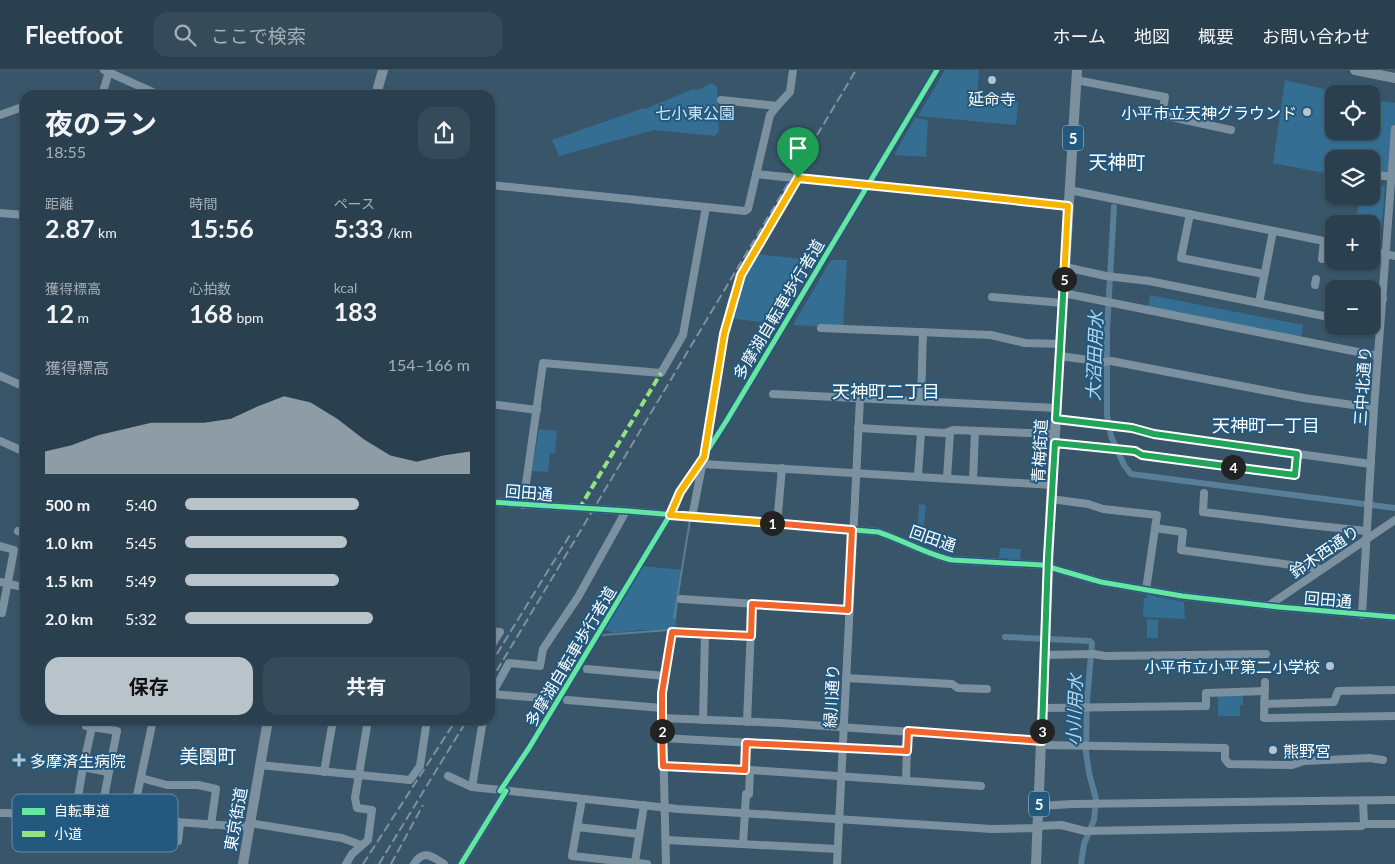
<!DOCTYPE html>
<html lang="ja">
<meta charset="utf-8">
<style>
:root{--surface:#2a404f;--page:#364b59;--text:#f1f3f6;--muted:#a5afb7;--line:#465966;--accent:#b9c4ca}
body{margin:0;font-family:Lato,"Noto Sans JP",sans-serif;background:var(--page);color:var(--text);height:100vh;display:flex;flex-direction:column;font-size:19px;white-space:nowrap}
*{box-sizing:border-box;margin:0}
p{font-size:16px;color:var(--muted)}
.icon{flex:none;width:28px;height:28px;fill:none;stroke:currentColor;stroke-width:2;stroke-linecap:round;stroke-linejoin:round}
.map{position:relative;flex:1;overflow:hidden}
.drawer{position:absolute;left:20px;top:20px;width:475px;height:635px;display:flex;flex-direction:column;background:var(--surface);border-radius:15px;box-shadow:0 1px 4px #0004,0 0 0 1px var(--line)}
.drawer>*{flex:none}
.tools{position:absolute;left:1325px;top:15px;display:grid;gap:10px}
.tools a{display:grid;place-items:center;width:55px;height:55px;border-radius:10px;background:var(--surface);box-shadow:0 1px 4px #0004,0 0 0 1px var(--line);font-size:25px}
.pin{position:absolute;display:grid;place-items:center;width:42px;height:42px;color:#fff;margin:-51px -21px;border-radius:50% 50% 50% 0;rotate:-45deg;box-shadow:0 0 5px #0007}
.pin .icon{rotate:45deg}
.km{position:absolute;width:25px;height:25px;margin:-12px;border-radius:50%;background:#222;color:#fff;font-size:14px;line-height:25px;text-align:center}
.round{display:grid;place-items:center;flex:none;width:52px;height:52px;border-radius:15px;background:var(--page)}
.headline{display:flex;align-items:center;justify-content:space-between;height:85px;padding:0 25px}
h1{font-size:28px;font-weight:700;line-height:38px}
.stats{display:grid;grid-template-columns:repeat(3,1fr);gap:8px;height:85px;padding:5px 25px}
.stats div{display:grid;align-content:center}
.stats b{font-size:25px;font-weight:700}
.stats small{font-size:14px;font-weight:400}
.stats p{font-size:14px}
.chart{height:140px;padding:10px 25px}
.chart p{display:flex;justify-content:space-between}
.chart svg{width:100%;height:90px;margin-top:5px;fill:var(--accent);opacity:.7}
.action{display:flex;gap:10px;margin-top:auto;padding:10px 25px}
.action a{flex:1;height:58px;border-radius:15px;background:var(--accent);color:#111;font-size:20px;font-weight:700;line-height:58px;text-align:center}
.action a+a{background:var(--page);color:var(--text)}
ul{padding:0 25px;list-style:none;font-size:16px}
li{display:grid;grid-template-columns:80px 60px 1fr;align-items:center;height:38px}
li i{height:12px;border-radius:6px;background:var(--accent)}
header{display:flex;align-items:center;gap:30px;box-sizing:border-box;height:70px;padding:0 25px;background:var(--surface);border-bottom:1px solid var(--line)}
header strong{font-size:24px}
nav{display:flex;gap:28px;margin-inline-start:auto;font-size:18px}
.search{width:350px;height:45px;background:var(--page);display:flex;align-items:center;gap:12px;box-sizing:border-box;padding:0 18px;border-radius:15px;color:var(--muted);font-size:19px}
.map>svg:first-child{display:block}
.green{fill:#346e93}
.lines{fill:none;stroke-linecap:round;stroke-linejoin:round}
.stream{stroke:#597f98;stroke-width:2}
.canal{stroke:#597f98;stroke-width:6}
.minor{stroke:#7c91a0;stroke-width:8}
.major{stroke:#7c909e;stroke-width:10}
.rail{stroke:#7e91a0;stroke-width:2;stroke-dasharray:9 4;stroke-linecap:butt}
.quiet{stroke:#91e382;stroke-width:4;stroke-dasharray:8 4;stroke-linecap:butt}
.cycleway-casing{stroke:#23597e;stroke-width:8}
.cycleway{stroke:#66e7a1;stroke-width:5}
.split-1-casing{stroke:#fff;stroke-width:10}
.split-2-casing{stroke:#fff;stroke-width:10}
.split-3-casing{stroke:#fff;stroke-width:10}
.split-4-casing{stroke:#fff;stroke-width:10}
.split-5-casing{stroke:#fff;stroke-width:10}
.split-6-casing{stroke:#fff;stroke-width:10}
.split-1{stroke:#f5b400;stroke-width:6}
.split-2{stroke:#f0652b;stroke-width:6}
.split-3{stroke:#f0652b;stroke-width:6}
.split-4{stroke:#22a559;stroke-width:6}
.split-5{stroke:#22a559;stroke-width:6}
.split-6{stroke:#f5b400;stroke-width:6}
.poi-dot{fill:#b9c4ca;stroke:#23597e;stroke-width:2}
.labels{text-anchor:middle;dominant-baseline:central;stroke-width:4;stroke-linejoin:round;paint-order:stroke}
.shield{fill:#23597e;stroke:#bdcdd8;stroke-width:1}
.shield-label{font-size:15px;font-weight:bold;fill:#fff}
.poi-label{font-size:16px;fill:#fff;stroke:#23597e;text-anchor:end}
.park-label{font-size:16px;fill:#cbe5f5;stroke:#23597e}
.street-label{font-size:16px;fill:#fff;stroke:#23597e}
.water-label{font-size:18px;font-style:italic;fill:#b3d7ee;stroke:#23597e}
.neighbourhood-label{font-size:18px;fill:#fff;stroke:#23597e}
.quarter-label{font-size:19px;fill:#fff;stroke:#23597e}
.key{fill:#23597e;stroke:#658ba5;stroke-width:1}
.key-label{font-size:14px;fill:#fff}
</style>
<header>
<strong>Fleetfoot</strong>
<div class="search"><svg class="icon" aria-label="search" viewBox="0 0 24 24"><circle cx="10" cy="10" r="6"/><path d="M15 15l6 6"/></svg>ここで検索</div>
<nav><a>ホーム</a><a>地図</a><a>概要</a><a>お問い合わせ</a></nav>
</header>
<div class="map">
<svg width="1395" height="794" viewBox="0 0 1395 794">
<rect width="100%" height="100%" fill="#385569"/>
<g class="green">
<path d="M 945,0 L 979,0 L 977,28 L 1018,32 L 1016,55 L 918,46 Z"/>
<path d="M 1285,10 L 1346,24 L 1334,24 L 1334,61 L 1371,61 L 1371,29 L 1395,33 L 1395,59 L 1391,107 L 1371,104 L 1371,89 L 1334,89 L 1334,105 L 1273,93 Z"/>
<path d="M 712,13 L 717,17 L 719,61 L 715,66 L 654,60 L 559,86 L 552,70 L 644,38 L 645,39 L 693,19 L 697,20 Z"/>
<path d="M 915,48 L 928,50 L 926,87 L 894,85 Z"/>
<path d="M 1371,113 L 1385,116 L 1382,156 L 1356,151 L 1360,126 L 1371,126 Z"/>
<path d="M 754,184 L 812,190 L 775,254 L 728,248 L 732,231 Z"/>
<path d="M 831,190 L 847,190 L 843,258 L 793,255 Z"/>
<path d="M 1150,225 L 1303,255 L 1301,267 L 1148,237 Z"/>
<path d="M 539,359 L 557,361 L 555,383 L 550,383 L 548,402 L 532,401 Z"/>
<path d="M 919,434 L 926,435 L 922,473 L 917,471 Z"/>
<path d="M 1000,478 L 1021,479 L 1020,489 L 999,488 Z"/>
<path d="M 643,496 L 682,500 L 675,561 L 640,560 L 616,563 L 604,560 Z"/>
<path d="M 1147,525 L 1184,532 L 1185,549 L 1143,547 L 1144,528 L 1147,528 Z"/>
<path d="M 1147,549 L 1158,550 L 1158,568 L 1147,568 Z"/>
<path d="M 1218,625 L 1243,625 L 1243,635 L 1240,635 L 1240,646 L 1218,646 Z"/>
</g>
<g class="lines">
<g class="stream">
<path d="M 674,548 L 690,450"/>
<path d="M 603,565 L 669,560"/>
</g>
<g class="canal">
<path d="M 1114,137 L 1107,260 L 1107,345 L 1111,366 L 1124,395 L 1131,404 L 1395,438"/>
<path d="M 1005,567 L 1090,571 L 1092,573 L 1087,631 L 1086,682 L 1089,703 L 1096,729 L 1094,750 L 1084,774 L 1081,794"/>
</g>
<g class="minor">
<path d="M 104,0 L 159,25"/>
<path d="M 1076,10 L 1165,27 L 1162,45 L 1231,60"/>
<path d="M 102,25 L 109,2"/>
<path d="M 721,30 L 777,36 L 790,22 L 793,0"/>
<path d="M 0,45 L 25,36"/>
<path d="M 756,104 C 860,115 964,124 1068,137"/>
<path d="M 1371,104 L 1391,107"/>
<path d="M 490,115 L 745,141 L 748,139 L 770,45 L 777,36"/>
<path d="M 1069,120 L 1334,173"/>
<path d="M 0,143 L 25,145"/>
<path d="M 1190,144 L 1181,188 L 1264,204"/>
<path d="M 1371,181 L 1395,186"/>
<path d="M 1322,189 L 1324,171"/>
<path d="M 1065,197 L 1106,206 L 1149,211 L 1334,248"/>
<path d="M 1315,215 L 1316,209"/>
<path d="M 1063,223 L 1378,286"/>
<path d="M 1371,226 L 1383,229"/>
<path d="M 992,227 L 1063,233"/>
<path d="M 1259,233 L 1273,161"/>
<path d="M 821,258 L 991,265 L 1025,273 L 1061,274"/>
<path d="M 1060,286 L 1103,292 L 1111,291 L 1304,328 L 1374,338"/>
<path d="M 0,306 L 25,317"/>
<path d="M 773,324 L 1057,338"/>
<path d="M 921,331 L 923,262"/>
<path d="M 490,334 L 537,340"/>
<path d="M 1056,349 L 1132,358 L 1154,364 L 1371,394"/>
<path d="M 858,358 L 945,363 L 953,360 L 1055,364"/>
<path d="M 0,371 L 25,382"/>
<path d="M 1055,373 L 1135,381 L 1142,385 L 1295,405 L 1297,383"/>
<path d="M 703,394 L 1052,415"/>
<path d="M 918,406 L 921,362"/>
<path d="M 947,408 L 950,362"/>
<path d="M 973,410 L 975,361"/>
<path d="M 1204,423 L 1203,442 L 1300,454 L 1366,461"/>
<path d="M 1051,429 L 1088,434 L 1103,439 L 1157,445 L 1146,520"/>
<path d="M 490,432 L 628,441 L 878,462 C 903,470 926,484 952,490 L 1042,495 L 1101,512 L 1182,526 L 1279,537 L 1395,547"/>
<path d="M 523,435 L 543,293 L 661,303 L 683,265 L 706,137"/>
<path d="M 692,447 L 703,391 L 724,264 L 732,231 L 741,205 L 798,108"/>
<path d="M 777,454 L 782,398"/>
<path d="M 1155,458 L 1183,462 L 1181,480 L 1321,499"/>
<path d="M 18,461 L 25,464"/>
<path d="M 0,476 L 14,480 L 2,543 L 0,542"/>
<path d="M 0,512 L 18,516"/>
<path d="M 681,529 L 848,540"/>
<path d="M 1268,536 L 1395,450"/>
<path d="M 1362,545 L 1374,338 L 1395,59"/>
<path d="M 490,561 L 500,562 L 490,578"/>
<path d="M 1045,585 L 1094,584 L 1105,586 L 1266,584"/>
<path d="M 587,599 L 665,606"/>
<path d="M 846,608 L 952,614 L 958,618 L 987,619"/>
<path d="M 1265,612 L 1264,648 L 1395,646"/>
<path d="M 492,624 L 509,593 L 540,596 L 543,579 L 578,527 L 626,441"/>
<path d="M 491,627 L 492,624 L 553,629"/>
<path d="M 567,630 L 662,638"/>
<path d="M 1264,634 L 1334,632 L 1338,621 L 1395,620"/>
<path d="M 1043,638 L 1206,636 L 1206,623 L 1265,621"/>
<path d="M 662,648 L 781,653 L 1042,671"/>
<path d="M 703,650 L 705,564"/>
<path d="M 747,652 L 752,534"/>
<path d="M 86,656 L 117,661 L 100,748"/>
<path d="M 92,657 L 83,697 L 108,702"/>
<path d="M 662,668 L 907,681 L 906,710"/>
<path d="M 1042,675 L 1225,678 L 1225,689 L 1229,694 L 1292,695 L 1304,691 L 1370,688 L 1383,690"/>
<path d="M 907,681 L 908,661"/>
<path d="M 260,695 L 410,710 L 420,696 L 427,650"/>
<path d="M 663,696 L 750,700 L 981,716"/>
<path d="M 745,700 L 746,673"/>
<path d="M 324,702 L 333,650"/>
<path d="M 448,706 L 472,717 L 678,739 L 992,759 L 1038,758"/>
<path d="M 141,708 L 167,715 L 198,715 L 216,719 L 211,755"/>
<path d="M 472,717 L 483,650"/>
<path d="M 582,729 L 572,786 L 647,794"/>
<path d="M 1363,731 L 1364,754"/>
<path d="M 1039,736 L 1072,734 L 1395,730"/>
<path d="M 0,743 L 60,744 L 249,757"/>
<path d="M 75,745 L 83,697"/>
<path d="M 132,749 L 153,650"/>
<path d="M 249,753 L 342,768 L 361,775"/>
<path d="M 1038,756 L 1061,755 L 1085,761 L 1362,756 L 1364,754 L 1395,754"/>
<path d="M 577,757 L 639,764"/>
<path d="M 666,770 L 837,779"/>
<path d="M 178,771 L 180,753"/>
<path d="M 743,774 L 746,724 L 749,724 L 750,700"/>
<path d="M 635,792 L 644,735"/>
<path d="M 346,794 L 352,784 L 368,770 L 372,740 L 357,738 L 355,728 L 368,650"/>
<path d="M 414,794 C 423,779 432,786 444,794"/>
<path d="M 461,794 L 506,721"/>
<path d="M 666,794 L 662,623 L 672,563 L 751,566"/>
<path d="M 837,794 L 860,328"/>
</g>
<g class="major">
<path d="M 1355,0 L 1395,8"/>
<path d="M 376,25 L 383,0"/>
<path d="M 243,794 L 268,650"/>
<path d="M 1036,794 L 1051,429 L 1077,0"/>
</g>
<g class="rail">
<path d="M 490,595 L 570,465"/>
<path d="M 490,612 L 856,0"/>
<path d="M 363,794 L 456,650"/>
<path d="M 379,794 L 467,650"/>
<path d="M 391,794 L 423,735"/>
</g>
<path class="quiet" d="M 579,439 L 661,303"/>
<defs>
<g id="cycleway">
<path d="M 490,432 L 628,441 L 878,462 C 903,470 926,484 952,490 L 1042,495 L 1101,512 L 1182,526 L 1279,537 L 1395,547"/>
<path d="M 500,721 L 529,678 L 668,448 L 681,422 L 727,350 L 937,0"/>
<path d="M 461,794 L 506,721"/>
</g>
</defs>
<use href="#cycleway" class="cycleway-casing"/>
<use href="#cycleway" class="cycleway"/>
</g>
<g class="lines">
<defs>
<path id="split-1" d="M 772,453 L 670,445 L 680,422 L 704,387 L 724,264 L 741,205 L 798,108"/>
<path id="split-2" d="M 662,661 L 662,623 L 672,562 L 751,566 L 752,534 L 848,540 L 852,460 L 772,453"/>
<path id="split-3" d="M 662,661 L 663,696 L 745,700 L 746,673 L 907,681 L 908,661 L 1042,671 L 1042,661"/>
<path id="split-4" d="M 1042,661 L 1048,487 L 1055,373 L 1135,381 L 1142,385 L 1233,397"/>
<path id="split-5" d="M 1064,209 L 1056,349 L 1132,358 L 1154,364 L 1297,384 L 1295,405 L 1233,397"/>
<path id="split-6" d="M 798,108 L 957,124 L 1068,136 L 1064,209"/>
</defs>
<use href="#split-1" class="split-1-casing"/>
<use href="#split-2" class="split-2-casing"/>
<use href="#split-3" class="split-3-casing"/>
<use href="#split-4" class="split-4-casing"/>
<use href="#split-5" class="split-5-casing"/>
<use href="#split-6" class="split-6-casing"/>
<use href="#split-1" class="split-1"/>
<use href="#split-2" class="split-2"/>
<use href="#split-3" class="split-3"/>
<use href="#split-4" class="split-4"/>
<use href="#split-5" class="split-5"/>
<use href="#split-6" class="split-6"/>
</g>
<g class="poi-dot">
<circle cx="992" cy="10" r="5"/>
<circle cx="1307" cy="42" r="5"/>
<circle cx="1330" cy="596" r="5"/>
<circle cx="1273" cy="680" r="5"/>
<path d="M16.5 682.5h5v5h5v5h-5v5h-5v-5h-5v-5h5z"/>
</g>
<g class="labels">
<g class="shield">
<rect x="1063" y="55.5" width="20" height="25" rx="4"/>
<rect x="1029" y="721.5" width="20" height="25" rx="4"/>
</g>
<g class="shield-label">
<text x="1073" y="68">5</text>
<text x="1039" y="734">5</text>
</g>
<g class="poi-label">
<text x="992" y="28" text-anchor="middle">延命寺</text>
<text x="1297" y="42">小平市立天神グラウンド</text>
<text x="1320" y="596">小平市立小平第二小学校</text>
<text x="1283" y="680" text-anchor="start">熊野宮</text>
<text x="30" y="690" text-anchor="start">多摩済生病院</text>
</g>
<g class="park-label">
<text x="695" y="42">七小東公園</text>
</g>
<g class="street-label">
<text transform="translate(778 239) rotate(-59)">多摩湖自転車歩行者道</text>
<text transform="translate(1362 316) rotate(-86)">三中北通り</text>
<text transform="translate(1039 381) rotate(-87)">青梅街道</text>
<text transform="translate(529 422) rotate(5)">回田通</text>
<text transform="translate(933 468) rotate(19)">回田通</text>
<text transform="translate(1324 481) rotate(-34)">鈴木西通り</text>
<text transform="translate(1328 529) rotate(5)">回田通</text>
<text transform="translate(570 586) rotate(-59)">多摩湖自転車歩行者道</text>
<text transform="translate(831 626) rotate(-87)">緑川通り</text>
<text transform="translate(235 749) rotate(-80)">東京街道</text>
</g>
<g class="water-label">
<text transform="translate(1094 286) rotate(-88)">大沼田用水</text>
<text transform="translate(1074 640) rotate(-88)">小川用水</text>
</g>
<g class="neighbourhood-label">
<text x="886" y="321">天神町二丁目</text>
<text x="1266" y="355">天神町一丁目</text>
</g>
<g class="quarter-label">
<text x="1117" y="91">天神町</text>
<text x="208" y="685">美園町</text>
</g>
</g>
<rect x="12" y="724" width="166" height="58" rx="8" class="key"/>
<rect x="22" y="738" width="23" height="7" fill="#66e7a1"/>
<rect x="22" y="761" width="23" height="6" fill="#91e382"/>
<g class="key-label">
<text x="54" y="746">自転車道</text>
<text x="54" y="769">小道</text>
</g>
</svg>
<div class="tools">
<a><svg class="icon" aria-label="locate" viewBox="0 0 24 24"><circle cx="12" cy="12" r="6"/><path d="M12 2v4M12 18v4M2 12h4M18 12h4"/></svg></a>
<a><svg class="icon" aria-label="layers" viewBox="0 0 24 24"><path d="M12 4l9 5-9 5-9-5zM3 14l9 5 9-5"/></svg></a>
<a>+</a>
<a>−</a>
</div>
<div class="pin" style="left:798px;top:108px;background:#1e9e55"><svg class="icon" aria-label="arrive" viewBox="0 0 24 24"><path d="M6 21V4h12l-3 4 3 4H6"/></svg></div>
<b class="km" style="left:772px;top:453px">1</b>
<b class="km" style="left:662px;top:661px">2</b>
<b class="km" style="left:1042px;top:661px">3</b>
<b class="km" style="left:1233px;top:397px">4</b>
<b class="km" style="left:1064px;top:209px">5</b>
<section class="drawer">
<div class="headline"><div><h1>夜のラン</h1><p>18:55</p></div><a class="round"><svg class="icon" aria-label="share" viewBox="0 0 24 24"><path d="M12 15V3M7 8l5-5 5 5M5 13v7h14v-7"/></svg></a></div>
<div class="stats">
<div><p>距離</p><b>2.87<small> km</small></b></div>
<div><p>時間</p><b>15:56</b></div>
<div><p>ペース</p><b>5:33<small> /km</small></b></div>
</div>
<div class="stats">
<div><p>獲得標高</p><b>12<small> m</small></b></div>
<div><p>心拍数</p><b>168<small> bpm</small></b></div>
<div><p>kcal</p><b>183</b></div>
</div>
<div class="chart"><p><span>獲得標高</span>154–166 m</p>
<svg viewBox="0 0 160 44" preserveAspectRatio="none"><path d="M0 44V33L10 30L20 25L30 22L40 19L50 19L60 19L70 17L80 11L90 6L100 9L110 17L120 27L130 35L140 38L150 35L160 33V44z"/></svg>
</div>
<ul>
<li><b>500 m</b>5:40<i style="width:61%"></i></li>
<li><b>1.0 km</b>5:45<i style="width:57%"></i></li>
<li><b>1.5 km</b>5:49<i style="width:54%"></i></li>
<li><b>2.0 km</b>5:32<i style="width:66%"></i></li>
</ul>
<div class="action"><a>保存</a><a>共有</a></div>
</section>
</div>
